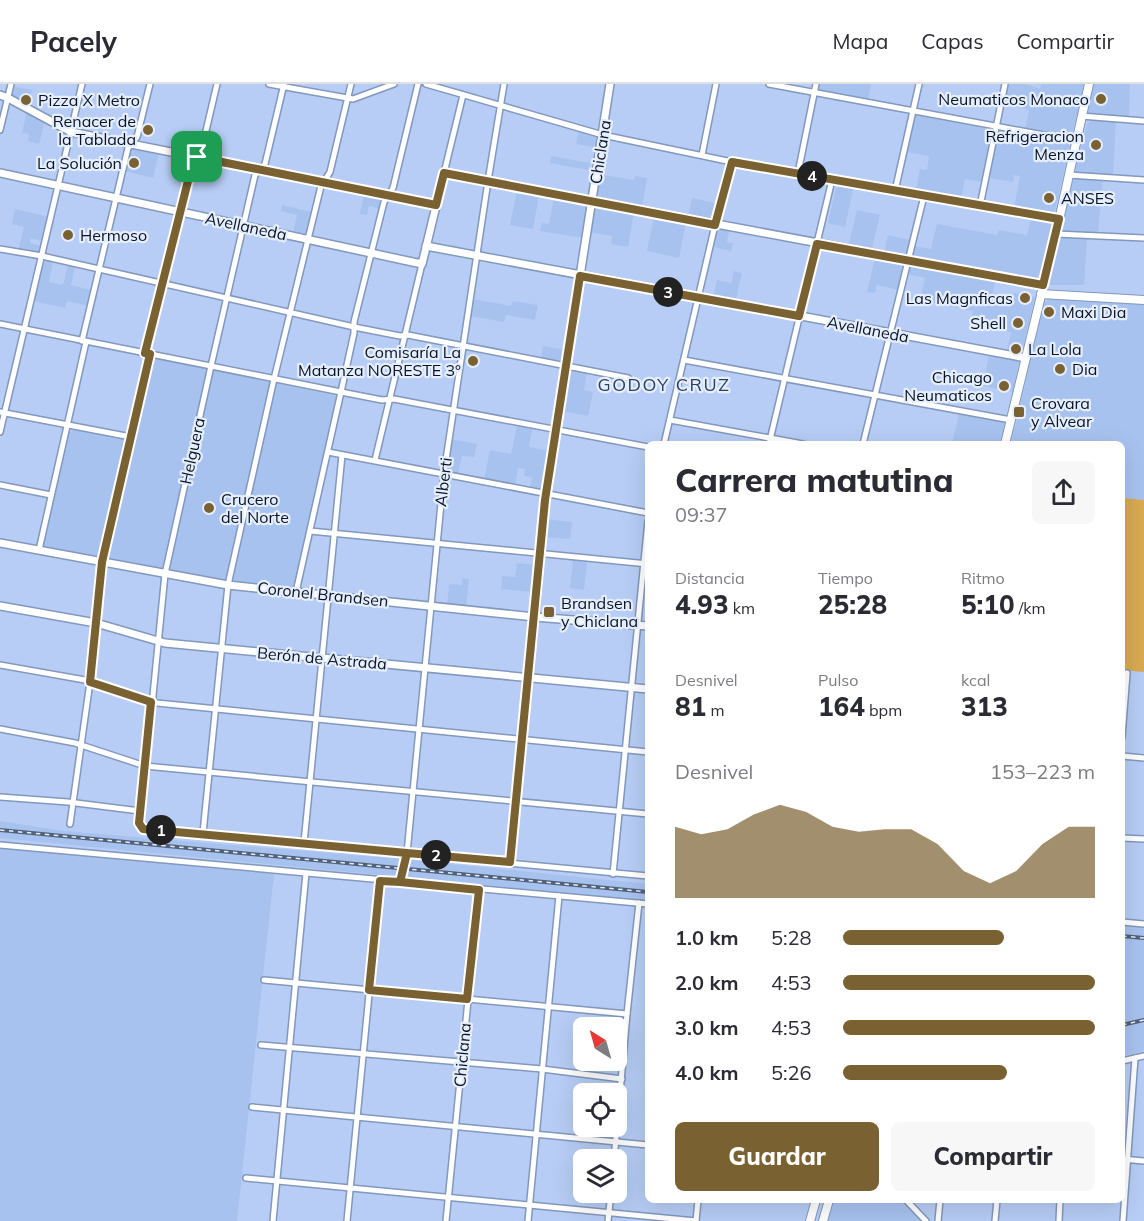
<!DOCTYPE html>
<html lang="es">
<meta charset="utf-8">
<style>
:root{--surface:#fff;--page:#f7f7f7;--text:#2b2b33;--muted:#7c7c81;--line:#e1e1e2;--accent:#7a6132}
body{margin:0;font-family:Mulish,sans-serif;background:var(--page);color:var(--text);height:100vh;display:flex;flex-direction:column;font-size:22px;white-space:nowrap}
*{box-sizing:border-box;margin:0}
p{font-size:20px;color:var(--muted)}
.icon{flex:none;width:33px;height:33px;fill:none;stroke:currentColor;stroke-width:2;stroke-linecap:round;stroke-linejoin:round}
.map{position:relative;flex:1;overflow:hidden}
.side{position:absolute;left:645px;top:357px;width:480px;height:762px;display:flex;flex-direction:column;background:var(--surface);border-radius:9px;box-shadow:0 6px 24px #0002}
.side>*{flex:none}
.needle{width:39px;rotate:323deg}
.tools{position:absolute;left:573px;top:933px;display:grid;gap:12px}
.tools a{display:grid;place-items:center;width:54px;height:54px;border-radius:9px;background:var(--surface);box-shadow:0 6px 24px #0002;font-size:30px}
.pin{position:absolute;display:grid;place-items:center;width:51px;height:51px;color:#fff;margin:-26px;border-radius:12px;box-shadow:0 3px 9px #0006}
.km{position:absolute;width:30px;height:30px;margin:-15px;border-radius:50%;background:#222;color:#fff;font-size:16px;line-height:30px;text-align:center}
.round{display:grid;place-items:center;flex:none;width:63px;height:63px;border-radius:9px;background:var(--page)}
.headline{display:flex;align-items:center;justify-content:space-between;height:102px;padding:0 30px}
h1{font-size:33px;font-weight:800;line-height:45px}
.metrics{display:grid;grid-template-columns:repeat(3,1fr);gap:9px;height:102px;padding:6px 30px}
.metrics div{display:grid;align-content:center}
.metrics b{font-size:26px;font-weight:800}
.metrics small{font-size:16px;font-weight:400}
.metrics p{font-size:16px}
.chart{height:168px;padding:12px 30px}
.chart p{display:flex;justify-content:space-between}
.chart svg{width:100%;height:108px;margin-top:6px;fill:var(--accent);opacity:.7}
.button{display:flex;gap:12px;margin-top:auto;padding:12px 30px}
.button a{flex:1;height:69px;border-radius:9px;background:var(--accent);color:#fff;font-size:24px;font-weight:800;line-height:69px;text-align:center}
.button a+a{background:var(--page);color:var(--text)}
ul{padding:0 30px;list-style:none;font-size:20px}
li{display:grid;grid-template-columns:96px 72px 1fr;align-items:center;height:45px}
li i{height:15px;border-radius:8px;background:var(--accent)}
header{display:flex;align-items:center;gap:36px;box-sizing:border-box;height:84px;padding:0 30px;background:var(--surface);border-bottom:2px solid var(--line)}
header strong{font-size:28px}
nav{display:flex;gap:33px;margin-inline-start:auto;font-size:21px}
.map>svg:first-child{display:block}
.built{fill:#a8c2ef}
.green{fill:#d8aa51}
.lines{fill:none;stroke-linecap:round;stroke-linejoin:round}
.minor-casing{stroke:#8298bd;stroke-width:8}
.tertiary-casing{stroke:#8298bd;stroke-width:10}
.secondary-casing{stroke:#8298bd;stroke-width:10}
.minor{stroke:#fff;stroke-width:5}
.tertiary{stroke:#fff;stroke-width:7}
.secondary{stroke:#fff;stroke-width:8}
.rail-casing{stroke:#526078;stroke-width:4}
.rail{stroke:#e4eefe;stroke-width:1.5;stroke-dasharray:4.5;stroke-linecap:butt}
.route-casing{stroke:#fff;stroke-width:12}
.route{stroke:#7a6132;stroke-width:8}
.poi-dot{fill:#7a6132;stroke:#e4eefe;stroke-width:2}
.labels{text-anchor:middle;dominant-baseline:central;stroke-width:4.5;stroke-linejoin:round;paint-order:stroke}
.poi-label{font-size:16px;fill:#0b1320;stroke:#e4eefe;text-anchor:start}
.street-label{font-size:16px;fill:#0b1320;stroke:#e4eefe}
.neighbourhood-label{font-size:18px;letter-spacing:1.5px;fill:#2e4060;stroke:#e4eefe}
</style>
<header>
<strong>Pacely</strong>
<nav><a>Mapa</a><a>Capas</a><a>Compartir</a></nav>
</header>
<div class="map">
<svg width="1144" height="1137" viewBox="0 0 1144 1137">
<rect width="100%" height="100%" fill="#b7cdf5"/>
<g class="built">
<path d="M 818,0 L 871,0 L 868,16 L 819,6 Z"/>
<path d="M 1008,0 L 1026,0 L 1040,5 L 1041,0 L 1085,0 L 1071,53 L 1025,46 L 1029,26 L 1004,19 Z"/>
<path d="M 1093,0 L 1130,0 L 1129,33 L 1091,31 L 1088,29 L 1087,23 Z"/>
<path d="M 12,2 L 32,6 L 29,21 L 13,13 L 11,9 Z"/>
<path d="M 27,27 L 45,36 L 39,60 L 28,57 L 29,50 L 22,49 Z"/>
<path d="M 917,31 L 988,45 L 991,49 L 982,98 L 965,95 L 961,115 L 916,107 L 920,85 L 927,86 L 929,72 L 906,68 L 913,34 Z"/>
<path d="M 1093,35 L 1116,37 L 1113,92 L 1077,89 L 1075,87 L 1087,40 Z"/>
<path d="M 579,46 L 599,53 L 598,64 L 576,60 Z"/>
<path d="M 1000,47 L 1044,55 L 1068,60 L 1070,62 L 1054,130 L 1050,131 L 1014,125 L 1020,92 L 1014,91 L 1013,98 L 988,94 L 997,48 Z"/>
<path d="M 133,64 L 159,69 L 153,94 L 125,87 L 131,66 Z"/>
<path d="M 551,72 L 590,79 L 588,86 L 550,79 Z"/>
<path d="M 599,90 L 634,96 L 635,92 L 647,94 L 642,124 L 598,117 L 595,113 Z"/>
<path d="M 1076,94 L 1103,94 L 1098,149 L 1063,147 L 1060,145 L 1072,98 Z"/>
<path d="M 839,101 L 853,105 L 845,143 L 828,139 L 836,104 L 838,104 Z"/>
<path d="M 517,107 L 539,111 L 533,145 L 510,141 Z"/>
<path d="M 364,110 L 381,115 L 380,125 L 369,122 L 367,131 L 360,130 Z"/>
<path d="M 554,114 L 585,119 L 588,122 L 583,154 L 540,147 L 542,139 L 549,140 Z"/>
<path d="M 692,114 L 719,120 L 716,134 L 713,137 L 688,132 Z"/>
<path d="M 282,121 L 312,128 L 305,151 L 293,149 L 297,131 L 281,127 Z"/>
<path d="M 596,122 L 634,128 L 628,163 L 611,160 L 612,152 L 589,148 L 594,123 Z"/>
<path d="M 15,125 L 49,133 L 43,157 L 30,154 L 30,159 L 42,162 L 39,167 L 35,168 L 18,166 L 24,143 L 12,140 Z"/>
<path d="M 857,126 L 880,131 L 871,168 L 848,163 Z"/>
<path d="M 654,132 L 686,138 L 679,174 L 647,167 Z"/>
<path d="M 1032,132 L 1050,136 L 1052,141 L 1040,193 L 1036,196 L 912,172 L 914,162 L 931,165 L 937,140 L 997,151 L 999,146 L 1027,151 Z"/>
<path d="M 721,144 L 729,146 L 727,158 L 733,159 L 731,167 L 714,163 L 717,148 Z"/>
<path d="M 888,151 L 910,156 L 906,171 L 904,173 L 884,170 Z"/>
<path d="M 1064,153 L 1087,154 L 1084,201 L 1051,201 L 1048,197 L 1058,155 Z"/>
<path d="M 875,174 L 902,179 L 904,183 L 899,206 L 877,201 L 875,209 L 867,208 Z"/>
<path d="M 47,177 L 53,178 L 49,198 L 63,201 L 68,181 L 75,183 L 71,201 L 91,206 L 88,222 L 67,217 L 65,224 L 34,217 L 42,179 Z"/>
<path d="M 913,179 L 996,194 L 990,221 L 996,222 L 998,214 L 1013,217 L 1014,209 L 1035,213 L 1022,266 L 1018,269 L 1007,267 L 1011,248 L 970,241 L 973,227 L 920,216 L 925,194 L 908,190 L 910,181 Z"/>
<path d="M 734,187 L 742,189 L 735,219 L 713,214 L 717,196 L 731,199 Z"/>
<path d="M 472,215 L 511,222 L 513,217 L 538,221 L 535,236 L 506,231 L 504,238 L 470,232 Z"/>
<path d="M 1049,215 L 1144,219 L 1144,416 L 1122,414 L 1122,360 L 1011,360 L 1044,219 Z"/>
<path d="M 543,262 L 566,266 L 563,276 L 559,278 L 541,274 Z"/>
<path d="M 989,271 L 1015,274 L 1019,278 L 1013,308 L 983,302 Z"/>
<path d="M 157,274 L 337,312 L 338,315 L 294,504 L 234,499 L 46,465 L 43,462 L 68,349 L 74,346 L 132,356 L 150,279 L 152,275 Z"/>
<path d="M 571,286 L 587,289 L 584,306 L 593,308 L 588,332 L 562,327 L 568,289 Z"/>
<path d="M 959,330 L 1003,337 L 1005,341 L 999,360 L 952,360 Z"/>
<path d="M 517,342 L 532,345 L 529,363 L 551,367 L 544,404 L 542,406 L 530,404 L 532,394 L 524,392 L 525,385 L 518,384 L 515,401 L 484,395 L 490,366 L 511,370 Z"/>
<path d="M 451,355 L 477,360 L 474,373 L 462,372 L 458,390 L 449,388 L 447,385 Z"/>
<path d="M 546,435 L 572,438 L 570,455 L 544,453 Z"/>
<path d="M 573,476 L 587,478 L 584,506 L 570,504 Z"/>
<path d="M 517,479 L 537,481 L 534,508 L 501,505 L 502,492 L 515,493 Z"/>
<path d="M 462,494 L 469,495 L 466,524 L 447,522 L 449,500 L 462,501 Z"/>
<path d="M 0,737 L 64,747 L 413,776 L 648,800 L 648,817 L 0,754 Z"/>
<path d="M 0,764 L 274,790 L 237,1137 L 0,1137 Z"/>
<path d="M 1122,840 L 1144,842 L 1144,967 L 1122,972 Z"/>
<path d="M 832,1116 L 901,1116 L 922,1137 L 826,1137 Z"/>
</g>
<path class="green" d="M 1122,414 L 1144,416 L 1144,588 L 1122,586 Z"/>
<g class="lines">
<defs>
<g id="minor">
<path d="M 269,0 L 353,15 L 394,0"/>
<path d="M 284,0 L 265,80 L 255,91 L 211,282 L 165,490 L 140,743 L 143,745 L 648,792"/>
<path d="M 426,0 L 603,51 L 732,78 L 1059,135"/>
<path d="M 769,0 L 1076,57"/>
<path d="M 1081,32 L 1144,37"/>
<path d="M 0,46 L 11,0"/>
<path d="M 702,71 L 716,0"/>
<path d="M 444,89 L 463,11"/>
<path d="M 798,89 L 816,0"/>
<path d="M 1069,91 L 1144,96"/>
<path d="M 895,107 L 919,0"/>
<path d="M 980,122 L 1005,0"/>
<path d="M 1056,150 L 1144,154"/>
<path d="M 0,165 L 42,172 L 354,243 L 400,252 L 408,251 L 628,294"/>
<path d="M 0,240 L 341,308 L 382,316 L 394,315 L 648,363"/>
<path d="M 82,257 L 128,64 L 137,53 L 150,0"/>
<path d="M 145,269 L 193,78 L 201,68 L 217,0"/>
<path d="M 684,276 L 1011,336"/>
<path d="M 0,328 L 131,353"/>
<path d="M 670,336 L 803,360"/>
<path d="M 0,348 L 82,0"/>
<path d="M 664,360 L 715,141 L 732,78"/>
<path d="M 769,360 L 832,96"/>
<path d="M 863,360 L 924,112"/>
<path d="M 328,368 L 648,429"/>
<path d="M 375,376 L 422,180"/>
<path d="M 0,401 L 51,411"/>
<path d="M 310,447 L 648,480"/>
<path d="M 39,466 L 86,258"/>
<path d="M 296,508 L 341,308 L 354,249 L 354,238 L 384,118 L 393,104 L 418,0"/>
<path d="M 0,581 L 85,596 L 157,619 L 648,668"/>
<path d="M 1122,589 L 1127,589 L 1122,653"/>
<path d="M 0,645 L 75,659 L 145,682 L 648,730"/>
<path d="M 1122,672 L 1144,674"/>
<path d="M 0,713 L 68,718 L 140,727"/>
<path d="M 70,740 L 90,598 L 102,478 L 150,270"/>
<path d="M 203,749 L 228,501 L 274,295 L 321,102 L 330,88 L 351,0"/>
<path d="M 1122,754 L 1144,755"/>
<path d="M 304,759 L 342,371"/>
<path d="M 0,761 L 648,820"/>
<path d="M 510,778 L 535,533"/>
<path d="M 613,790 L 648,437"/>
<path d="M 400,799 L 407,769 L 444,389 L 488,97 L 504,0"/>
<path d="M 1122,838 L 1144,840"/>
<path d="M 264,896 L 627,930"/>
<path d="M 261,961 L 542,985 L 622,995"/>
<path d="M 1122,977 L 1144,972"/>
<path d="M 252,1023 L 648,1061"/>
<path d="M 1122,1075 L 1144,1077"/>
<path d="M 614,1076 L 627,930 L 639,819"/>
<path d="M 246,1094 L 696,1137"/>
<path d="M 906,1116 L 926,1137"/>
<path d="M 273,1137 L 306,789"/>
<path d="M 347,1137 L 380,797"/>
<path d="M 446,1137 L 479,806"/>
<path d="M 528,1137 L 559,812"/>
<path d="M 608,1137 L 611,1108"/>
<path d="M 696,1137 L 698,1116"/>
<path d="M 938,1137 L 940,1116"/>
<path d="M 995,1137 L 997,1116"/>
<path d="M 1059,1137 L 1060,1116"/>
<path d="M 1123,1137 L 1135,974"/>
</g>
<g id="tertiary">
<path d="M 0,11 L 8,14 L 71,48 L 436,121"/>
<path d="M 0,89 L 422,180 L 444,89 L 1043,201"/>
<path d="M 426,162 L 1026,274"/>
<path d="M 0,459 L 228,501 L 535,533 L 648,542"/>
<path d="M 0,522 L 96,539 L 165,559 L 648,605"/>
<path d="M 535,533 L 545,416 L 610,0"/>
</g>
<g id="secondary">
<path d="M 1041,210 L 1144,216"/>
<path d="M 1005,360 L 1056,150 L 1089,0"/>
<path d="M 810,1137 L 816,1116"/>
<path d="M 823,1137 L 829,1116"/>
</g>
</defs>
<use href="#minor" class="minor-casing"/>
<use href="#tertiary" class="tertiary-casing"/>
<use href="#secondary" class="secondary-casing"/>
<use href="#minor" class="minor"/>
<use href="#tertiary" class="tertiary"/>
<use href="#secondary" class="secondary"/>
<defs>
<g id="rail">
<path d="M 0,746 L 648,808"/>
<path d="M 1122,852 L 1144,854"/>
<path d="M 1122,941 L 1144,936"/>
</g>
</defs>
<use href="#rail" class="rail-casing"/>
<use href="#rail" class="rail"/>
</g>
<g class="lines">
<defs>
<path id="route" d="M 197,73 L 192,81 L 145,269 L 150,270 L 102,478 L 90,598 L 151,618 L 139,739 L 143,745 L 407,769 L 400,798 L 479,806 L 467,915 L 369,906 L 380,797 L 400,798 L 407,769 L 510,778 L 545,416 L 580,192 L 799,232 L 817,160 L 1043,201 L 1059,135 L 732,78 L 715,141 L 444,89 L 436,121 L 197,73"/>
</defs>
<use href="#route" class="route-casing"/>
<use href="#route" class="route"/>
</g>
<g class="poi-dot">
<circle cx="1101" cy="15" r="6"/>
<circle cx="26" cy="16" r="6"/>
<circle cx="148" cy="46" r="6"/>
<circle cx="1096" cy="61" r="6"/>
<circle cx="134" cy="79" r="6"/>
<circle cx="1049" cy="114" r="6"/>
<circle cx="68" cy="151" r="6"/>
<circle cx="1025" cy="214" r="6"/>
<circle cx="1049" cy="228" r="6"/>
<circle cx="1018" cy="239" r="6"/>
<circle cx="1016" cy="265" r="6"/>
<circle cx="473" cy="277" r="6"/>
<circle cx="1060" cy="285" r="6"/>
<circle cx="1004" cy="302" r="6"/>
<rect x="1013" y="322" width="12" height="12" rx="3"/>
<circle cx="209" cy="424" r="6"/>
<rect x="543" y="522" width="12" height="12" rx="3"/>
</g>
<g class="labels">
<g class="poi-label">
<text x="1089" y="15" text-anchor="end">Neumaticos Monaco</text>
<text x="38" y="16">Pizza X Metro</text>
<text x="136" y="37" text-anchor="end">Renacer de<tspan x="136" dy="18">la Tablada</tspan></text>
<text x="1084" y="52" text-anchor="end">Refrigeracion<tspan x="1084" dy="18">Menza</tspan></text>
<text x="122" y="79" text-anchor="end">La Solución</text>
<text x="1061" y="114">ANSES</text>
<text x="80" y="151">Hermoso</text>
<text x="1013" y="214" text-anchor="end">Las Magnficas</text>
<text x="1061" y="228">Maxi Dia</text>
<text x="1006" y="239" text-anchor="end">Shell</text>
<text x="1028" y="265">La Lola</text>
<text x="461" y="268" text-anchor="end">Comisaría La<tspan x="461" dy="18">Matanza NORESTE 3°</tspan></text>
<text x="1072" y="285">Dia</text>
<text x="992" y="293" text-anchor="end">Chicago<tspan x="992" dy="18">Neumaticos</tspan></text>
<text x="1031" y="319">Crovara<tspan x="1031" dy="18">y Alvear</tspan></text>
<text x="221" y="415">Crucero<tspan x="221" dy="18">del Norte</tspan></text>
<text x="561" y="519">Brandsen<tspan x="561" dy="18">y Chiclana</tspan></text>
</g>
<g class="street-label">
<text transform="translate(600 68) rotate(-81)">Chiclana</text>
<text transform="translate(246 142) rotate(12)">Avellaneda</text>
<text transform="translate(868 245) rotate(11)">Avellaneda</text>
<text transform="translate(192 367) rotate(-78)">Helguera</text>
<text transform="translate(443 398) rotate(-83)">Alberti</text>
<text transform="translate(323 510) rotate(6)">Coronel Brandsen</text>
<text transform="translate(322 574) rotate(5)">Berón de Astrada</text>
<text transform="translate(462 971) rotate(-85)">Chiclana</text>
</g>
<g class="neighbourhood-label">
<text x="664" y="300">GODOY CRUZ</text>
</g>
</g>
</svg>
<div class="tools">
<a><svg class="needle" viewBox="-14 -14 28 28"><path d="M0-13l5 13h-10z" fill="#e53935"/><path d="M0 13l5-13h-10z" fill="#7c7c81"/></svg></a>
<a><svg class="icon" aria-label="locate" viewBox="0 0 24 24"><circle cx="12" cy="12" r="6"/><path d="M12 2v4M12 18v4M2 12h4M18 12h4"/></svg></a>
<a><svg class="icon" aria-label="layers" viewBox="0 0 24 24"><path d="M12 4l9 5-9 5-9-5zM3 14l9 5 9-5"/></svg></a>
</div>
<div class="pin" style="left:197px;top:73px;background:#1e9e55"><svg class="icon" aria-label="arrive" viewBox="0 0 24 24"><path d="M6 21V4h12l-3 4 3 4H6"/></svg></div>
<b class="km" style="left:161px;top:746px">1</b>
<b class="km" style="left:436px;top:771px">2</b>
<b class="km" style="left:668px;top:208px">3</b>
<b class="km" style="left:812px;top:92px">4</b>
<section class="side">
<div class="headline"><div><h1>Carrera matutina</h1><p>09:37</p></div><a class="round"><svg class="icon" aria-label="share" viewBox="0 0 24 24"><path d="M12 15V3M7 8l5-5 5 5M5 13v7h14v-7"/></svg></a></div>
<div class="metrics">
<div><p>Distancia</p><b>4.93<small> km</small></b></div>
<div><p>Tiempo</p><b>25:28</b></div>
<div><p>Ritmo</p><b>5:10<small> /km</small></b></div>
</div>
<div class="metrics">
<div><p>Desnivel</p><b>81<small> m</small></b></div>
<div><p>Pulso</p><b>164<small> bpm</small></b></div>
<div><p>kcal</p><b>313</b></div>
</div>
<div class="chart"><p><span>Desnivel</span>153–223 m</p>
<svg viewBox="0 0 160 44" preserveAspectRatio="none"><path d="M0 44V15L10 18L20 16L30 10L40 6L50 9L60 15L70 17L80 16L90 16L100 22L110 33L120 38L130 33L140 22L150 15L160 15V44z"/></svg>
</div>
<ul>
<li><b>1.0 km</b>5:28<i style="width:64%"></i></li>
<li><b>2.0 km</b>4:53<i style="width:100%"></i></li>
<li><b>3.0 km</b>4:53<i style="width:100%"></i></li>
<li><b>4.0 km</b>5:26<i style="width:65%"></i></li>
</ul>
<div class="button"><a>Guardar</a><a>Compartir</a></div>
</section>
</div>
